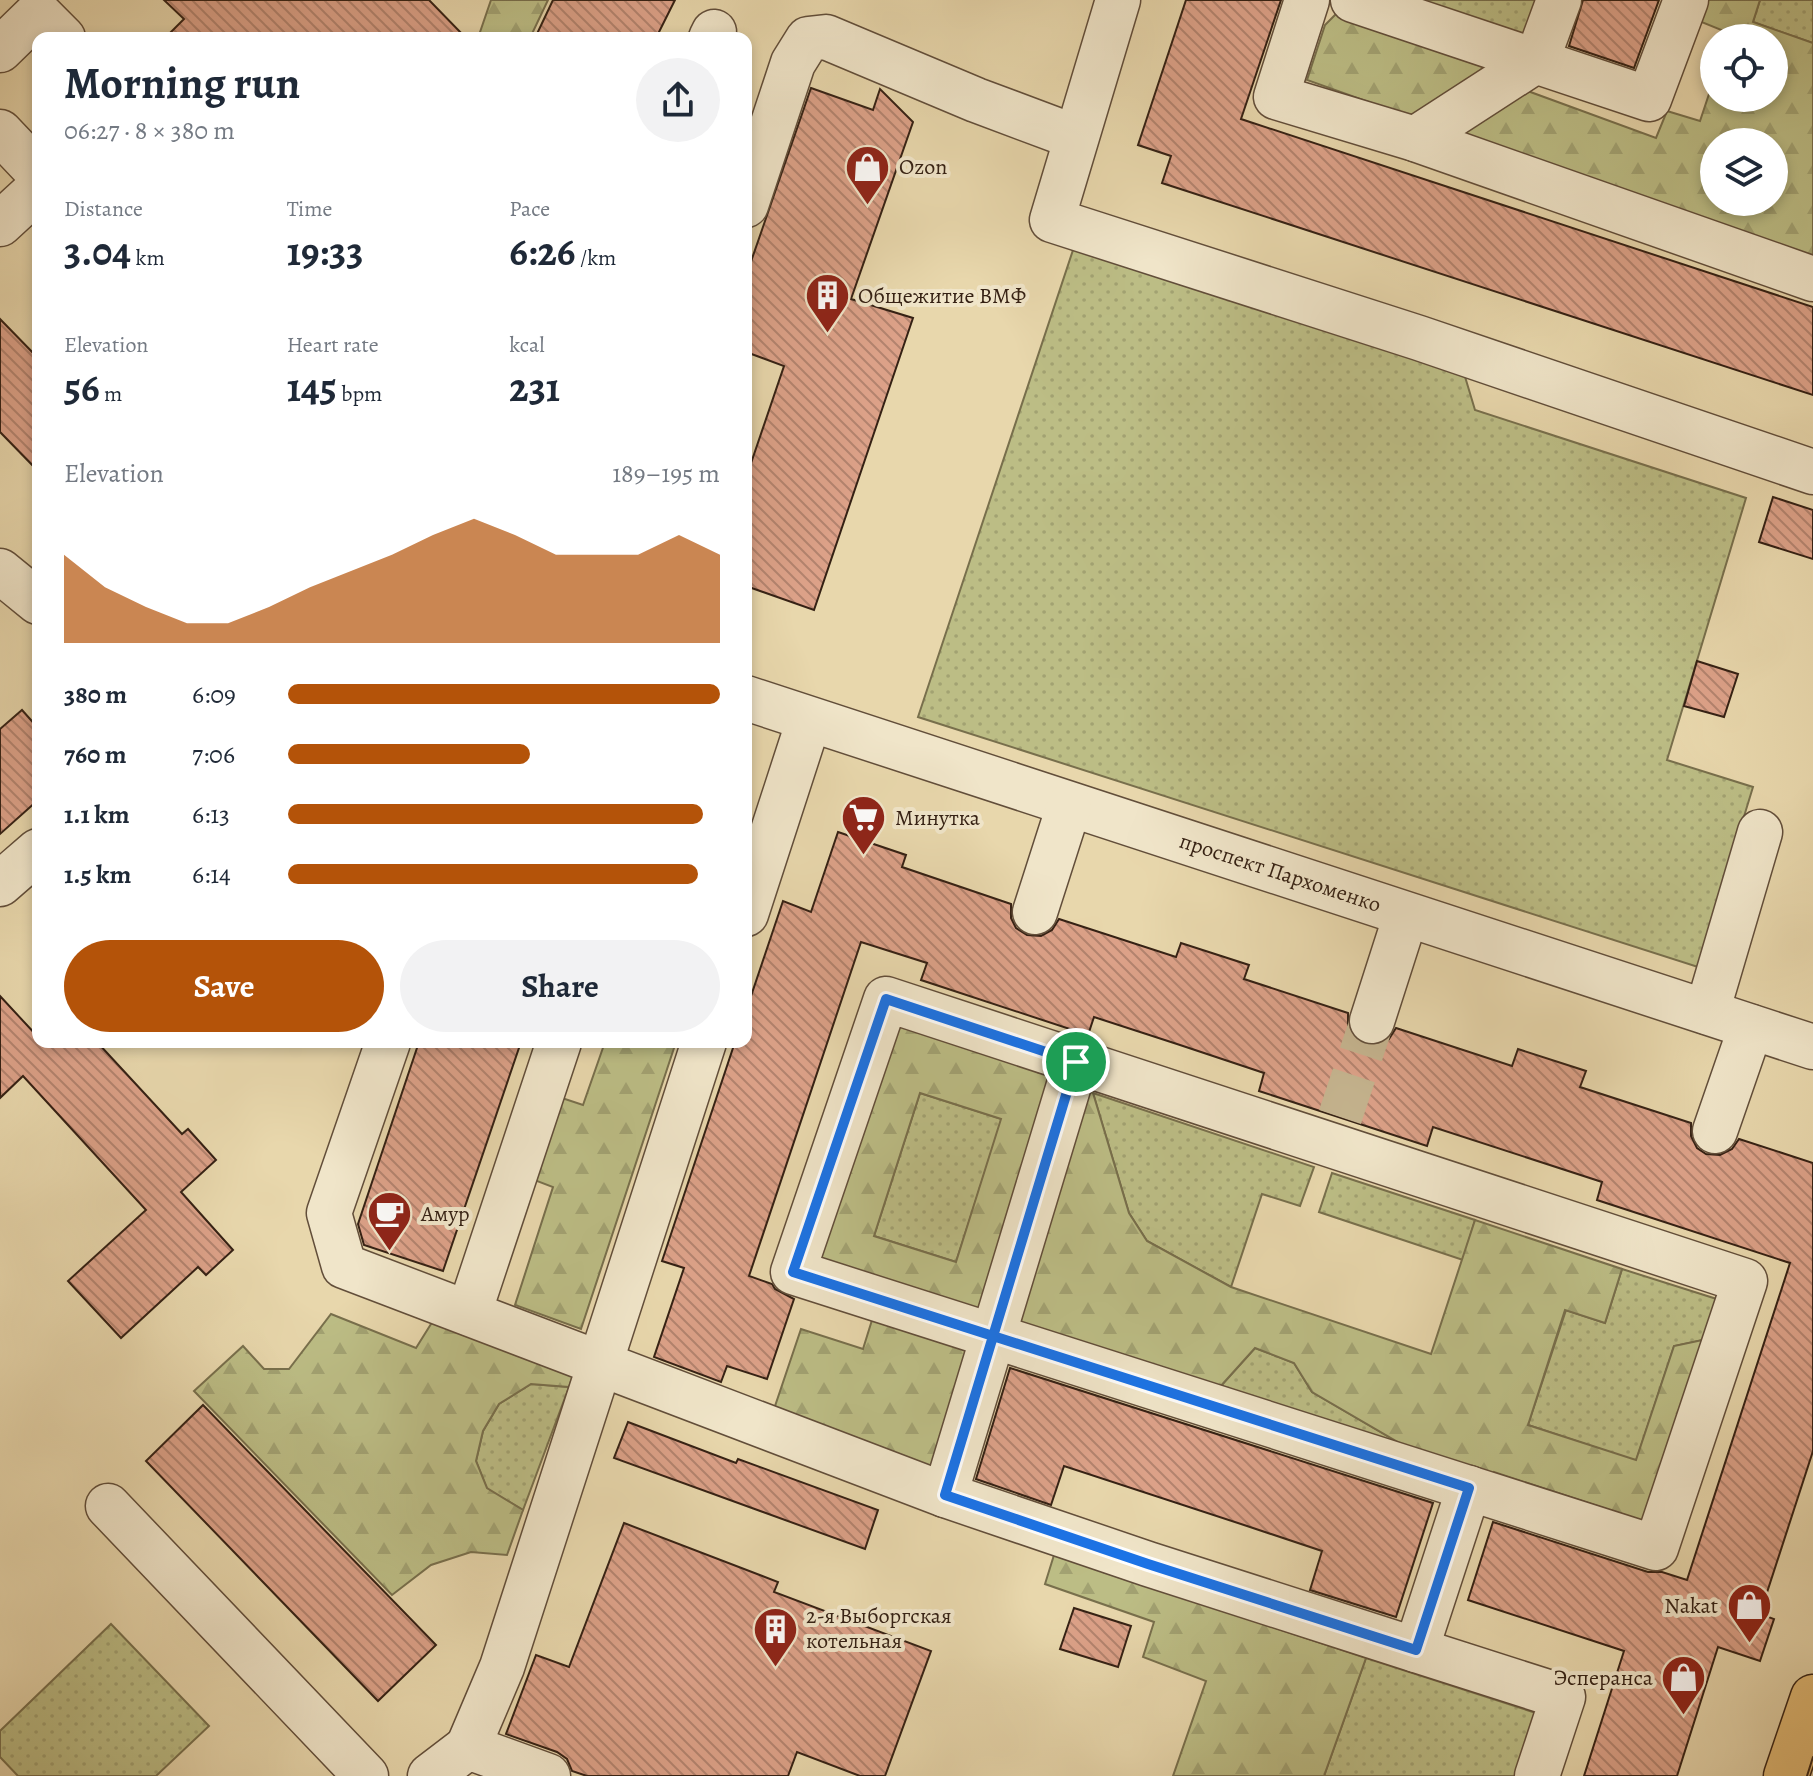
<!DOCTYPE html>
<meta charset="utf-8">
<style>
:root{--surface:#fff;--page:#f2f2f3;--text:#1f2937;--muted:#747a83;--accent:#b45309}
body{margin:0;font-family:Alegreya,serif;background:var(--page);color:var(--text);height:100vh;display:flex;flex-direction:column;font-size:30px;white-space:nowrap}
*{box-sizing:border-box;margin:0}
p{font-size:26px;color:var(--muted)}
.icon{flex:none;width:44px;height:44px;fill:none;stroke:currentColor;stroke-width:2;stroke-linecap:round;stroke-linejoin:round}
.map{position:relative;flex:1;overflow:hidden}
.details{position:absolute;left:32px;top:32px;width:720px;height:1016px;display:flex;flex-direction:column;background:var(--surface);border-radius:16px;box-shadow:0 4px 12px #0003}
.details>*{flex:none}
.buttons{position:absolute;left:1700px;top:24px;display:grid;gap:16px}
.buttons a{display:grid;place-items:center;width:88px;height:88px;border-radius:50%;background:var(--surface);box-shadow:0 4px 12px #0003;font-size:40px}
.pin{position:absolute;display:grid;place-items:center;width:68px;height:68px;color:#fff;margin:-34px;border:4px solid #fff;border-radius:50%;box-shadow:0 2px 8px #0007}
.round{display:grid;place-items:center;flex:none;width:84px;height:84px;border-radius:42px;background:var(--page)}
.overview{display:flex;align-items:center;justify-content:space-between;height:136px;padding:0 32px}
h1{font-size:44px;font-weight:600;line-height:60px}
.figures{display:grid;grid-template-columns:repeat(3,1fr);gap:12px;height:136px;padding:8px 32px}
.figures div{display:grid;align-content:center}
.figures b{font-size:40px;font-weight:600}
.figures small{font-size:22px;font-weight:400}
.figures p{font-size:22px}
.chart{height:224px;padding:16px 32px}
.chart p{display:flex;justify-content:space-between}
.chart svg{width:100%;height:144px;margin-top:8px;fill:var(--accent);opacity:.7}
.button{display:flex;gap:16px;margin-top:auto;padding:16px 32px}
.button a{flex:1;height:92px;border-radius:48px;background:var(--accent);color:#fff;font-size:32px;font-weight:600;line-height:92px;text-align:center}
.button a+a{background:var(--page);color:var(--text)}
ul{padding:0 32px;list-style:none;font-size:26px}
li{display:grid;grid-template-columns:128px 96px 1fr;align-items:center;height:60px}
li i{height:20px;border-radius:10px;background:var(--accent)}
.map>svg:first-child{display:block}
.green{fill:url(#green-dots);stroke:#786f4c;stroke-width:2}
.forest{fill:url(#forest-firs);stroke:#786f4c;stroke-width:2;fill-rule:evenodd}
.building{fill:url(#building-back-hatch);stroke:#352114;stroke-width:2}
.lines{fill:none;stroke-linecap:round;stroke-linejoin:round}
.minor-tunnel{stroke:#c4b38e;stroke-width:44;stroke-dasharray:44 22;stroke-linecap:butt}
.minor-casing{stroke:#624e3a;stroke-width:47}
.major-casing{stroke:#352114;stroke-width:47}
.minor{stroke:#f0e5c9;stroke-width:44}
.major{stroke:#e4bc76;stroke-width:44}
.tram{stroke:#352114;stroke-width:2}
.route-casing{stroke:#fff;stroke-width:16}
.route{stroke:#1a73e8;stroke-width:10}
.labels{text-anchor:middle;dominant-baseline:central;stroke-width:8;stroke-linejoin:round;paint-order:stroke}
.poi-label{font-size:22px;fill:#352114;stroke:#f0e5c9;text-anchor:start}
.street-label{font-size:22px;fill:#352114;stroke:#f0e5c9}
</style>
<div class="map">
<svg width="1813" height="1776" viewBox="0 0 1813 1776">
<defs>
<pattern id="green-dots" width="8" height="8" patternUnits="userSpaceOnUse" patternTransform="scale(2)"><rect width="8" height="8" fill="#bcbd85"/><path d="M2 2h.1M6 6h.1" fill="none" stroke="#a2a272" stroke-width="1.8" stroke-linecap="round"/></pattern>
<pattern id="forest-firs" width="22" height="20" patternUnits="userSpaceOnUse" patternTransform="scale(2)"><rect width="22" height="20" fill="#bcbd85"/><path d="M5 1l3.5 6h-7zM16 11l3.5 6h-7z" fill="#a2a272"/></pattern>
<pattern id="building-back-hatch" width="6" height="6" patternUnits="userSpaceOnUse" patternTransform="scale(2)"><rect width="6" height="6" fill="#dca188"/><path d="M-1 5l2 2M0 0l6 6M5-1l2 2" fill="none" stroke="#b3836e"/></pattern>
</defs>
<rect width="100%" height="100%" fill="#e8d7ac"/>
<filter id="stains"><feTurbulence type="fractalNoise" baseFrequency=".0025" numOctaves="4"/><feColorMatrix values="0 0 0 0 .2 0 0 0 0 .09 0 0 0 0 .02 0 0 0 .5 -.17"/></filter>
<radialGradient id="worn" r=".72"><stop offset=".6" stop-color="#630" stop-opacity="0"/><stop offset="1" stop-color="#630" stop-opacity=".3"/></radialGradient>
<g class="green">
<path d="M 1419,0 L 1539,0 L 1526,35 L 1511,39 Z"/>
<path d="M 1760,0 L 1813,0 L 1813,43 L 1753,22 Z"/>
<path d="M 1076,241 L 1463,370 L 1475,410 L 1746,498 L 1667,760 L 1753,787 L 1698,967 L 918,717 Z"/>
<path d="M 920,1093 L 1002,1119 L 956,1262 L 874,1236 Z"/>
<path d="M 1093,1093 L 1314,1167 L 1300,1206 L 1262,1194 L 1231,1287 L 1147,1241 L 1129,1213 Z"/>
<path d="M 1332,1173 L 1475,1220 L 1463,1260 L 1319,1212 Z"/>
<path d="M 1622,1269 L 1723,1301 L 1712,1338 L 1674,1346 L 1636,1461 L 1528,1425 L 1566,1310 L 1605,1323 Z"/>
<path d="M 1255,1348 L 1294,1363 L 1312,1392 L 1403,1445 L 1210,1398 Z"/>
<path d="M 531,1384 L 569,1387 L 523,1510 L 487,1489 L 476,1461 L 483,1431 L 499,1404 Z"/>
<path d="M 111,1624 L 209,1726 L 156,1776 L 18,1776 L 0,1757 L 0,1731 Z"/>
<path d="M 1366,1658 L 1536,1713 L 1515,1776 L 1324,1776 Z"/>
</g>
<g class="forest">
<path d="M 491,0 L 548,0 L 530,38 L 478,38 Z"/>
<path d="M 1707,0 L 1760,0 L 1753,22 L 1813,43 L 1813,258 L 1810,260 L 1307,80 L 1325,25 L 1337,13 L 1480,59 L 1525,90 L 1656,138 L 1667,111 L 1700,121 L 1714,79 L 1714,98 L 1774,98 L 1774,38 L 1728,38 L 1729,33 L 1699,21 ZM 1714,142 L 1774,142 L 1774,202 L 1714,202 Z"/>
<path d="M 891,1009 L 1065,1067 L 987,1325 L 805,1267 ZM 920,1093 L 1001,1119 L 956,1262 L 874,1236 Z"/>
<path d="M 605,1042 L 676,1042 L 581,1329 L 515,1305 L 553,1187 L 529,1178 L 556,1096 L 583,1105 Z"/>
<path d="M 1076,1088 L 1093,1093 L 1129,1213 L 1147,1241 L 1231,1287 L 1431,1354 L 1475,1220 L 1622,1269 L 1605,1323 L 1565,1310 L 1528,1425 L 1636,1460 L 1674,1346 L 1712,1338 L 1652,1524 L 1494,1472 L 1490,1486 L 1403,1445 L 1312,1392 L 1294,1363 L 1255,1348 L 1210,1398 L 1006,1333 Z"/>
<path d="M 877,1304 L 981,1339 L 932,1481 L 770,1421 L 801,1329 L 863,1349 Z"/>
<path d="M 331,1314 L 416,1348 L 436,1316 L 575,1369 L 569,1387 L 531,1384 L 499,1404 L 483,1431 L 476,1461 L 487,1488 L 523,1510 L 507,1555 L 471,1552 L 431,1565 L 392,1595 L 194,1391 L 243,1346 L 264,1369 L 289,1369 Z"/>
<path d="M 1054,1555 L 1366,1658 L 1324,1776 L 1173,1776 L 1206,1681 L 1143,1657 L 1154,1622 L 1045,1584 Z"/>
</g>
<g class="building">
<path d="M 164,0 L 429,0 L 466,38 L 165,38 L 184,19 Z"/>
<path d="M 553,0 L 675,0 L 656,38 L 535,38 Z"/>
<path d="M 1186,0 L 1281,0 L 1241,119 L 1813,307 L 1813,395 L 1162,183 L 1171,156 L 1138,145 Z"/>
<path d="M 1583,0 L 1659,0 L 1634,68 L 1569,46 Z"/>
<path d="M 811,88 L 873,110 L 880,89 L 913,122 L 851,299 L 913,318 L 814,610 L 746,586 L 746,478 L 784,366 L 746,352 L 746,276 Z"/>
<path d="M 0,319 L 38,358 L 38,471 L 0,432 Z"/>
<path d="M 1773,497 L 1813,510 L 1813,559 L 1759,542 Z"/>
<path d="M 1697,661 L 1738,674 L 1724,717 L 1684,706 Z"/>
<path d="M 22,710 L 38,728 L 38,800 L 0,834 L 0,729 Z"/>
<path d="M 838,832 L 906,855 L 902,867 L 1011,904 L 1011,918 L 1016,928 L 1027,935 L 1041,936 L 1052,930 L 1059,919 L 1176,957 L 1181,943 L 1249,965 L 1244,979 L 1348,1013 L 1348,1027 L 1353,1037 L 1364,1044 L 1378,1045 L 1389,1039 L 1396,1028 L 1512,1066 L 1518,1049 L 1586,1071 L 1580,1087 L 1691,1123 L 1691,1136 L 1697,1148 L 1706,1154 L 1720,1155 L 1732,1149 L 1739,1139 L 1813,1163 L 1813,1451 L 1760,1614 L 1774,1619 L 1760,1661 L 1718,1647 L 1677,1776 L 1584,1776 L 1624,1651 L 1468,1600 L 1493,1522 L 1648,1572 L 1662,1572 L 1687,1580 L 1790,1263 L 1597,1200 L 1602,1182 L 1433,1127 L 1427,1146 L 1259,1091 L 1264,1073 L 1177,1044 L 1094,1017 L 1088,1035 L 921,980 L 927,963 L 861,942 L 749,1276 L 772,1284 L 775,1289 L 794,1299 L 767,1379 L 727,1366 L 721,1382 L 654,1357 L 684,1268 L 662,1261 L 735,1042 L 746,1042 L 746,1011 L 783,901 L 811,912 Z"/>
<path d="M 0,996 L 38,1037 L 38,1042 L 97,1042 L 182,1134 L 188,1129 L 216,1160 L 181,1192 L 233,1250 L 206,1275 L 198,1267 L 121,1338 L 68,1281 L 146,1210 L 23,1076 L 0,1098 Z"/>
<path d="M 419,1042 L 521,1042 L 443,1271 L 364,1245 L 358,1224 Z"/>
<path d="M 1010,1368 L 1433,1503 L 1396,1617 L 1310,1590 L 1322,1551 L 1247,1526 L 1064,1466 L 1051,1505 L 976,1479 Z"/>
<path d="M 203,1405 L 436,1645 L 378,1701 L 146,1461 Z"/>
<path d="M 628,1422 L 736,1463 L 738,1459 L 878,1510 L 865,1549 L 614,1458 Z"/>
<path d="M 624,1523 L 778,1582 L 774,1592 L 931,1651 L 885,1776 L 860,1776 L 797,1752 L 788,1776 L 587,1776 L 572,1771 L 567,1759 L 557,1752 L 506,1734 L 536,1655 L 569,1667 Z"/>
<path d="M 1074,1608 L 1131,1626 L 1118,1667 L 1060,1649 Z"/>
</g>
<g class="lines">
<path class="minor-tunnel" d="M 1340,1117 L 1372,1021"/>
<defs>
<g id="minor">
<path d="M 1118,0 L 1052,220 L 1419,338 L 1813,472"/>
<path d="M 1307,0 L 1276,97 L 1415,139 L 1813,279"/>
<path d="M 1353,0 L 1649,99 L 1686,0"/>
<path d="M 711,38 L 714,32"/>
<path d="M 0,50 L 38,13 L 63,38"/>
<path d="M 0,132 L 38,172"/>
<path d="M 1415,139 L 1537,60 L 1559,0"/>
<path d="M 746,205 L 793,63 L 808,39 L 826,37 L 976,100 L 1075,137"/>
<path d="M 0,224 L 38,189"/>
<path d="M 0,571 L 38,602"/>
<path id="s1" d="M 746,698 L 1813,1047"/>
<path d="M 0,884 L 38,851"/>
<path d="M 1035,912 L 1069,806"/>
<path d="M 746,914 L 809,720"/>
<path d="M 886,999 L 1745,1281 L 1656,1548 L 793,1272 Z"/>
<path d="M 1707,1012 L 1760,832"/>
<path d="M 1372,1021 L 1406,915"/>
<path d="M 388,1042 L 329,1213 L 344,1266 L 945,1495 L 1148,1564 L 1416,1650"/>
<path d="M 1715,1131 L 1751,1027"/>
<path d="M 469,1313 L 559,1042"/>
<path d="M 1469,1488 L 1416,1650 L 1563,1697 L 1537,1776"/>
<path d="M 945,1495 L 1076,1062"/>
<path d="M 108,1506 L 366,1776"/>
<path d="M 468,1747 L 502,1667 L 704,1042"/>
<path d="M 430,1776 L 468,1747 L 548,1776"/>
</g>
<path id="major" d="M 1786,1776 L 1813,1697"/>
</defs>
<use href="#minor" class="minor-casing"/>
<use href="#major" class="major-casing"/>
<use href="#minor" class="minor"/>
<use href="#major" class="major"/>
<path class="tram" d="M 1807,1776 L 1813,1757"/>
</g>
<g class="lines">
<defs>
<path id="route" d="M 1076,1062 C 1032,1206 989,1351 945,1495 L 1148,1564 L 1416,1650 L 1469,1488 L 793,1272 L 886,999 L 1076,1062"/>
</defs>
<use href="#route" class="route-casing"/>
<use href="#route" class="route"/>
</g>
<defs>
<symbol id="shop-pin" viewBox="-11 -11 22 30"><path d="M0 17L-7.5 6A9.5 9.5 0 1 1 7.5 6Z" fill="#8f2418" stroke="#f0e5c9"/><path d="M-5-2.5h2.3a2.7 3.5 0 0 1 5.4 0H5L5.5 6h-11ZM-1.5-2.5h3a1.5 2.3 0 0 0-3 0Z" fill="#fff"/></symbol>
<symbol id="building-pin" viewBox="-11 -11 22 30"><path d="M0 17L-7.5 6A9.5 9.5 0 1 1 7.5 6Z" fill="#8f2418" stroke="#f0e5c9"/><path d="M-4-6H4V6H1V3H-1V6H-4ZM-2.5-4.3h1.7v1.8h-1.7ZM.8-4.3h1.7v1.8H.8ZM-2.5-1h1.7V.8h-1.7ZM.8-1h1.7V.8H.8Z" fill="#fff"/></symbol>
<symbol id="supermarket-pin" viewBox="-11 -11 22 30"><path d="M0 17L-7.5 6A9.5 9.5 0 1 1 7.5 6Z" fill="#8f2418" stroke="#f0e5c9"/><path d="M-6-5.5h2.5l.6 2H6L4.5 2H-2.5L-4.4-4H-6ZM-1.5 3.2a1.3 1.3 0 1 0 .1 0ZM3 3.2a1.3 1.3 0 1 0 .1 0Z" fill="#fff"/></symbol>
<symbol id="cafe-pin" viewBox="-11 -11 22 30"><path d="M0 17L-7.5 6A9.5 9.5 0 1 1 7.5 6Z" fill="#8f2418" stroke="#f0e5c9"/><path d="M-5.5-4.5H6V0H3Q3 3.5 0 3.5H-2.5Q-5.5 3.5-5.5 0ZM3-3.2v2h1.7v-2ZM-6 4.5H4V6H-6Z" fill="#fff"/></symbol>
</defs>
<g fill-rule="evenodd">
<use href="#shop-pin" x="842" y="142" width="51" height="69"/>
<use href="#building-pin" x="802" y="270" width="51" height="69"/>
<use href="#supermarket-pin" x="838" y="792" width="51" height="69"/>
<use href="#cafe-pin" x="364" y="1188" width="51" height="69"/>
<use href="#shop-pin" x="1724" y="1580" width="51" height="69"/>
<use href="#building-pin" x="750" y="1604" width="51" height="69"/>
<use href="#shop-pin" x="1658" y="1652" width="51" height="69"/>
</g>
<g class="labels">
<g class="poi-label">
<text x="899" y="167">Ozon</text>
<text x="858" y="296">Общежитие ВМФ</text>
<text x="895" y="818">Минутка</text>
<text x="421" y="1214">Амур</text>
<text x="1718" y="1606" text-anchor="end">Nakat</text>
<text x="806" y="1616">2-я Выборгская<tspan x="806" dy="25">котельная</tspan></text>
<text x="1653" y="1678" text-anchor="end">Эсперанса</text>
</g>
<g class="street-label">
<text stroke="none"><textPath href="#s1" startOffset="562">проспект Пархоменко</textPath></text>
</g>
</g>
<rect width="100%" height="100%" filter="url(#stains)"/>
<rect width="100%" height="100%" fill="url(#worn)"/>
</svg>
<div class="buttons">
<a><svg class="icon" aria-label="locate" viewBox="0 0 24 24"><circle cx="12" cy="12" r="6"/><path d="M12 2v4M12 18v4M2 12h4M18 12h4"/></svg></a>
<a><svg class="icon" aria-label="layers" viewBox="0 0 24 24"><path d="M12 4l9 5-9 5-9-5zM3 14l9 5 9-5"/></svg></a>
</div>
<div class="pin" style="left:1076px;top:1062px;background:#1e9e55"><svg class="icon" aria-label="arrive" viewBox="0 0 24 24"><path d="M6 21V4h12l-3 4 3 4H6"/></svg></div>
<section class="details">
<div class="overview"><div><h1>Morning run</h1><p>06:27 · 8 × 380 m</p></div><a class="round"><svg class="icon" aria-label="share" viewBox="0 0 24 24"><path d="M12 15V3M7 8l5-5 5 5M5 13v7h14v-7"/></svg></a></div>
<div class="figures">
<div><p>Distance</p><b>3.04<small> km</small></b></div>
<div><p>Time</p><b>19:33</b></div>
<div><p>Pace</p><b>6:26<small> /km</small></b></div>
</div>
<div class="figures">
<div><p>Elevation</p><b>56<small> m</small></b></div>
<div><p>Heart rate</p><b>145<small> bpm</small></b></div>
<div><p>kcal</p><b>231</b></div>
</div>
<div class="chart"><p><span>Elevation</span>189–195 m</p>
<svg viewBox="0 0 160 44" preserveAspectRatio="none"><path d="M0 44V17L10 27L20 33L30 38L40 38L50 33L60 27L70 22L80 17L90 11L100 6L110 11L120 17L130 17L140 17L150 11L160 17V44z"/></svg>
</div>
<ul>
<li><b>380 m</b>6:09<i style="width:100%"></i></li>
<li><b>760 m</b>7:06<i style="width:56%"></i></li>
<li><b>1.1 km</b>6:13<i style="width:96%"></i></li>
<li><b>1.5 km</b>6:14<i style="width:95%"></i></li>
</ul>
<div class="button"><a>Save</a><a>Share</a></div>
</section>
</div>
